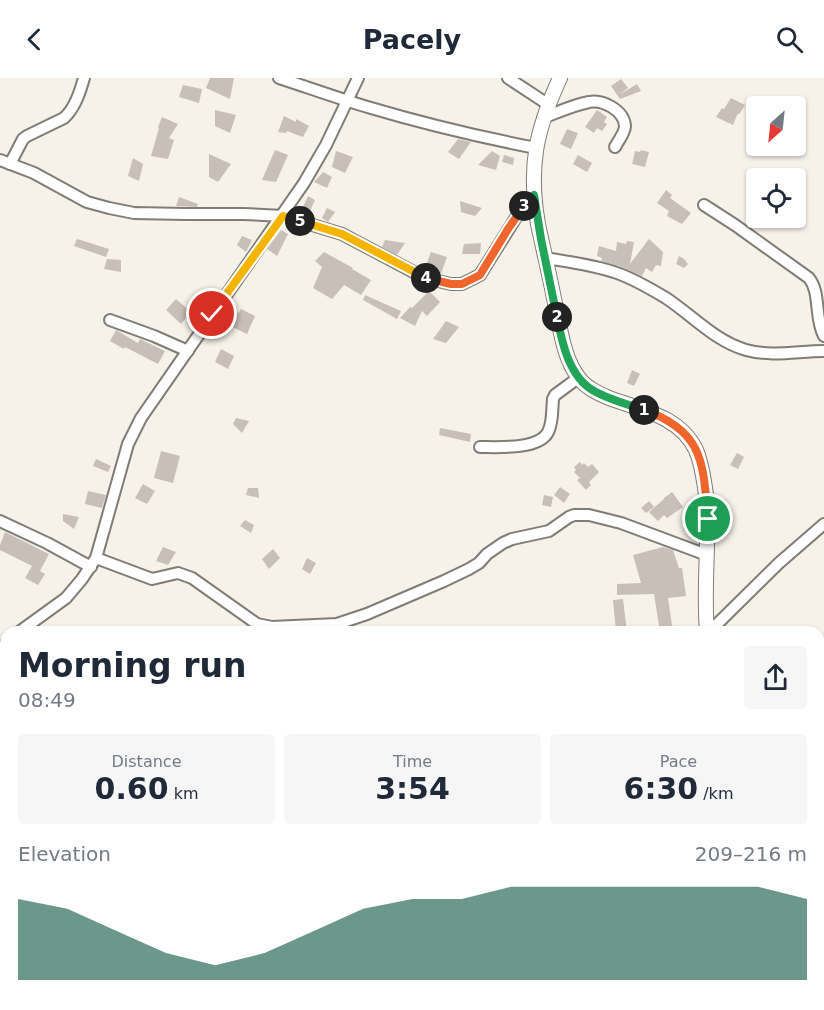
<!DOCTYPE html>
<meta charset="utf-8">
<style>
:root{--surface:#fff;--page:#f6f6f7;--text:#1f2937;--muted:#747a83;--accent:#2d6d5b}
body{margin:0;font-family:"DejaVu Sans",sans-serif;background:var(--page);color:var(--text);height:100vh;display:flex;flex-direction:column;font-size:22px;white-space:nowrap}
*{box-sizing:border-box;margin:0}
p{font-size:20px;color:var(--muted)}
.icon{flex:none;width:33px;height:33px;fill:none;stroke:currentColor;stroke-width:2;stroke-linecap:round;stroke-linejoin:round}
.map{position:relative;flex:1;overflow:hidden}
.panel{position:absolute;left:0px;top:548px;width:825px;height:386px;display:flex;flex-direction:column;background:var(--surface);border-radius:18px 18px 0 0;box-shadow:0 2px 4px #0004}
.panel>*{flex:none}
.needle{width:39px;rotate:207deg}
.buttons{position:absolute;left:746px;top:18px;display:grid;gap:12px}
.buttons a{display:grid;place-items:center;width:60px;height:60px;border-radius:6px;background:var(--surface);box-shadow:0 2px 4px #0004;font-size:30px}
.pin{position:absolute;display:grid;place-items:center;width:51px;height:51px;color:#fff;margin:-26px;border:3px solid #fff;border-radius:50%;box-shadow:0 2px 6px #0007}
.km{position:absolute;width:30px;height:30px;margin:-15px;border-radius:50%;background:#222;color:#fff;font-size:16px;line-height:30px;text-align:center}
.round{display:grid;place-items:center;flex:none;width:63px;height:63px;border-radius:6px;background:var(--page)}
.overview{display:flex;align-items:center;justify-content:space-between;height:102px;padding:0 18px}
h1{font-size:33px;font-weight:700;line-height:45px}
.stats{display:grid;grid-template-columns:repeat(3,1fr);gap:9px;height:102px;padding:6px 18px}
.stats div{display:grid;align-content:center;border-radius:6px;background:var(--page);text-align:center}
.stats b{font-size:30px;font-weight:700}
.stats small{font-size:16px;font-weight:400}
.stats p{font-size:16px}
.chart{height:168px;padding:12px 18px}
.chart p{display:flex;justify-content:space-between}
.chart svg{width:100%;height:108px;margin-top:6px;fill:var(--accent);opacity:.7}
header{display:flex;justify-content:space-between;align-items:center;height:78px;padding:0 18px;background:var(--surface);font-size:27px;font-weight:700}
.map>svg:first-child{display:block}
.building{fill:#c8bfb9}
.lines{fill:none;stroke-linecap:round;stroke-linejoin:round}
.minor-casing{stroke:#807d75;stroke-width:14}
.tertiary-casing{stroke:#807d75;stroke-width:16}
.minor{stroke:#fff;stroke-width:10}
.tertiary{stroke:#fff;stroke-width:14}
.split-1-casing{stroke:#fff;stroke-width:12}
.split-2-casing{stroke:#fff;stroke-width:12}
.split-3-casing{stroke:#fff;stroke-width:12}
.split-4-casing{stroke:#fff;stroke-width:12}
.split-5-casing{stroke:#fff;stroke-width:12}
.split-6-casing{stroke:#fff;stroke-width:12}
.split-1{stroke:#f0652b;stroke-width:8}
.split-2{stroke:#22a559;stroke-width:8}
.split-3{stroke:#22a559;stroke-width:8}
.split-4{stroke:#f0652b;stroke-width:8}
.split-5{stroke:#f5b400;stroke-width:8}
.split-6{stroke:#f5b400;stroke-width:8}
</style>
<header><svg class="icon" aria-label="back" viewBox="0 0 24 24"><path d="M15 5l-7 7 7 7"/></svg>Pacely<svg class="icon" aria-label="search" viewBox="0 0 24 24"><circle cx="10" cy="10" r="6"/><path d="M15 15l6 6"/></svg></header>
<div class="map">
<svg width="824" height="932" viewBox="0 0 824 932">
<rect width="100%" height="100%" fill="#f6f2e9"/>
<g class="building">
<path d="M 210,0 L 234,0 L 230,21 L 206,10 Z"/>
<path d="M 621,1 L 628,10 L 619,17 L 637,6 L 641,13 L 620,21 L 611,8 Z"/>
<path d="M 183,7 L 202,11 L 199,25 L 179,19 Z"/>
<path d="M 731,20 L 745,27 L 740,35 L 737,37 L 733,47 L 716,39 L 722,30 L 724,31 Z"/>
<path d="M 215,32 L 236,37 L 230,55 L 215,48 Z"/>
<path d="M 597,32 L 607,39 L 604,44 L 607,46 L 602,53 L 597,50 L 594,55 L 585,49 Z"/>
<path d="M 284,38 L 296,44 L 296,41 L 309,48 L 303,59 L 287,53 L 286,55 L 278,54 Z"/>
<path d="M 162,39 L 178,46 L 169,60 L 174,62 L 168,81 L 151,78 L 159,50 L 158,49 Z"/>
<path d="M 567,51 L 578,55 L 571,71 L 560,66 Z"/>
<path d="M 458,61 L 471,64 L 459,81 L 448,74 Z"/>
<path d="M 275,72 L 288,77 L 276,104 L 262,102 Z"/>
<path d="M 641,72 L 649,74 L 645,89 L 632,86 L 635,73 L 640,74 Z"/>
<path d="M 336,73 L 353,79 L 345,95 L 332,89 Z"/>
<path d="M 492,73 L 500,78 L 496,92 L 478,87 Z"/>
<path d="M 209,76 L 231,86 L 218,104 L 209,99 Z"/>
<path d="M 504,77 L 514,80 L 513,87 L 502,84 Z"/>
<path d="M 578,77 L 592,85 L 587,94 L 573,86 Z"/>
<path d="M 133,80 L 143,86 L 139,103 L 128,98 Z"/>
<path d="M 323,94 L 332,99 L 327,110 L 314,104 Z"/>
<path d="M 666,112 L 672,117 L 670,120 L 691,135 L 682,146 L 667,138 L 669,133 L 657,125 Z"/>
<path d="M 308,118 L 315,122 L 310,133 L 303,129 Z"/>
<path d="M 179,119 L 198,126 L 197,129 L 176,128 Z"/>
<path d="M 460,123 L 482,130 L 475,138 L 461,134 Z"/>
<path d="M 327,130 L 335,134 L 328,144 L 322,140 Z"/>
<path d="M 281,152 L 288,156 L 277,178 L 267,171 Z"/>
<path d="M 242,158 L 252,162 L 246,174 L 237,167 Z"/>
<path d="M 77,161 L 109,171 L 106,179 L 74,168 Z"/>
<path d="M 649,161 L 663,174 L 661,188 L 656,187 L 652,194 L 646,190 L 642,198 L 620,188 L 601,183 L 602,180 L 597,178 L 599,168 L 616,173 L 617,164 L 626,166 L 627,163 L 634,164 L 630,186 Z"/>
<path d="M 385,162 L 405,165 L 397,177 L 382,169 Z"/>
<path d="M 481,165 L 480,176 L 462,176 L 464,166 Z"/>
<path d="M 324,174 L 353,190 L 352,191 L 371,202 L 361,217 L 344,207 L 332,221 L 313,210 L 322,189 L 315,183 Z"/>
<path d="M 431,174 L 447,179 L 441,196 L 425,190 Z"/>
<path d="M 679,178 L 684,181 L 688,186 L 684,190 L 676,186 Z"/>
<path d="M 107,181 L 121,182 L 121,194 L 104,191 Z"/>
<path d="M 429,213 L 440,224 L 427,238 L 422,233 L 415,248 L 400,240 L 410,229 L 412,230 Z"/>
<path d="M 365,217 L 401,233 L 397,241 L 363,222 Z"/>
<path d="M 176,221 L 191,234 L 181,246 L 166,232 Z"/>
<path d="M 227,230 L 239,235 L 241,231 L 255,238 L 247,256 L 224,245 L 222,249 L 216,246 Z"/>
<path d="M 446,243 L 459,249 L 446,265 L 433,261 Z"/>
<path d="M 116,252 L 138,265 L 140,261 L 165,273 L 158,286 L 125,269 L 124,271 L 110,263 Z"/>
<path d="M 221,271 L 234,278 L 228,291 L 215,284 Z"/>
<path d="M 632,292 L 640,296 L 634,308 L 627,305 Z"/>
<path d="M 236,340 L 249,343 L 242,355 L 233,346 Z"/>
<path d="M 440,350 L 471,356 L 470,364 L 439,357 Z"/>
<path d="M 161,373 L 180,378 L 173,405 L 154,400 Z"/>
<path d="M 737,375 L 744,379 L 738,391 L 730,387 Z"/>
<path d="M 96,381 L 111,388 L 108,394 L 93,388 Z"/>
<path d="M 580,384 L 582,387 L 584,385 L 588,389 L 592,386 L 599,394 L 589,404 L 591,407 L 586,412 L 577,402 L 580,400 L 574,394 L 576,392 L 574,389 Z"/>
<path d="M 143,406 L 155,413 L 147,426 L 135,420 Z"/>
<path d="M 560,409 L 570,416 L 564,425 L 554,417 Z"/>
<path d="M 248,410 L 258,410 L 259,420 L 246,417 Z"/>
<path d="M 88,413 L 106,417 L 102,430 L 85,426 Z"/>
<path d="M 672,414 L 683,429 L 667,440 L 664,437 L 658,443 L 649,434 L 664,421 L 664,420 Z"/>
<path d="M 544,417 L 553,419 L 551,429 L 542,427 Z"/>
<path d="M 649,423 L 654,429 L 646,435 L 641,430 Z"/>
<path d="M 683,435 L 692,435 L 692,451 L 684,451 Z"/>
<path d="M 63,436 L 79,439 L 74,451 L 63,443 Z"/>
<path d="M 245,442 L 254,447 L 251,455 L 240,448 Z"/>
<path d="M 5,454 L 49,476 L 40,493 L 45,496 L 38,507 L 25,500 L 32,488 L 0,472 L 0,467 Z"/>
<path d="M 163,469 L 176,474 L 168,487 L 156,483 Z"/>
<path d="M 663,469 L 673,472 L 679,490 L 682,490 L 686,518 L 668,520 L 673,554 L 660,554 L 654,516 L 617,517 L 617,506 L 641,505 L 633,477 Z"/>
<path d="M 273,471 L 280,480 L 269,491 L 262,481 Z"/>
<path d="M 307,480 L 316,485 L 310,496 L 302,491 Z"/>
<path d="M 623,521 L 627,554 L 616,554 L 613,522 Z"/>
</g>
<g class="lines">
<defs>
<g id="minor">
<path d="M 279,0 C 310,10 340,21 371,30 C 425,46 480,59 536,70"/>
<path d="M 508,0 L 549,27"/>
<path d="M 543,40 C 558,34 573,27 589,24 C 602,21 624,32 625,48 C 625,55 618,63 615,69"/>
<path d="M 0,82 L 34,95 L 87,124 L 109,130 L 134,135 L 186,136 L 244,136 L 283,138 L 342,156 L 425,200 L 451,206 L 462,206 L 480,197 L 520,133 L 534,117"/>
<path d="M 10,86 L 23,61 L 27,58 L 64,40 C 75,30 80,14 84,0"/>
<path d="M 704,127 L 735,147 L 809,200 C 821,215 814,239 824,258"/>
<path d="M 545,180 C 570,184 594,187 617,195 C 634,201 651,211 666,220 C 693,238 715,263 746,272 C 772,279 798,273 824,273"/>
<path d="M 110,242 L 154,258 L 188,273"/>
<path d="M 480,369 C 497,369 539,372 548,354 C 553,345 552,331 553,321 L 555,317 L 578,300"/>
<path d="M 0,443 L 47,465 L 91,489"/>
<path d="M 96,480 L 152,501 L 178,495 L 192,500 L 257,546 L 272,549 L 337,546 L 367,536 L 444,503 L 469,491 L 479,485 L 487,476 L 503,465 L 512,461 L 549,453 L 569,439 L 574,437 L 589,437 L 621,445 L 707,477"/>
<path d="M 19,554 L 66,520 L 82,501 L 96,480 L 128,366 L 141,340 L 304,105 L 326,67 L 358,0"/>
<path d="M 709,554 L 779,485 L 824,446"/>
<path d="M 0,571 L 6,566"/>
<path d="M 819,774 L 824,772"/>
<path d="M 0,801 L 6,804"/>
<path d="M 0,831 L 6,826"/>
<path d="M 0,889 L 6,894"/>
<path d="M 45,927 L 51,932"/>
</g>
<g id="tertiary">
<path d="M 560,0 C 536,52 528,89 538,146 C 544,175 551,203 556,231 C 561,254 564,281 579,300 C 586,310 598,315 609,320 C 641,332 680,338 696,372 C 702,386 704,402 706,417 C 710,462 703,508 707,554"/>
<path d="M 665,932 L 668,927"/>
</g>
</defs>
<use href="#minor" class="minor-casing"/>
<use href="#tertiary" class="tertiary-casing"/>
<use href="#minor" class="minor"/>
<use href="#tertiary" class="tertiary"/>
</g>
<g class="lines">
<defs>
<path id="split-1" d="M 644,332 C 704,353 703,385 708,441"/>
<path id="split-2" d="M 557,239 C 562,265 569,299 594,313 C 610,322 627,326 644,332"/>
<path id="split-3" d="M 524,128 L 534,117 L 541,161 L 557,239"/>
<path id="split-4" d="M 426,200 L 451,206 L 462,206 L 480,197 L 508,151 L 524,128"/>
<path id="split-5" d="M 300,143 L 342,156 L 426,200"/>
<path id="split-6" d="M 212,236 L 283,138 L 300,143"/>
</defs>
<use href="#split-1" class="split-1-casing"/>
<use href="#split-2" class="split-2-casing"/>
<use href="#split-3" class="split-3-casing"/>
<use href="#split-4" class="split-4-casing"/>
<use href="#split-5" class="split-5-casing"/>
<use href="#split-6" class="split-6-casing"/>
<use href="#split-1" class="split-1"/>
<use href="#split-2" class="split-2"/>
<use href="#split-3" class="split-3"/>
<use href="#split-4" class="split-4"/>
<use href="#split-5" class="split-5"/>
<use href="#split-6" class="split-6"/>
</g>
</svg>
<div class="buttons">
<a><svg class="needle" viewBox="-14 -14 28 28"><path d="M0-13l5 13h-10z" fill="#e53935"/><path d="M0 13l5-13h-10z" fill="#747a83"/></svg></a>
<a><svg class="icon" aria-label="locate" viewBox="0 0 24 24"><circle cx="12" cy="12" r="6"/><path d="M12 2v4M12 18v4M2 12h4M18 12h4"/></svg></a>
</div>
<div class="pin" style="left:708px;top:441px;background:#1e9e55"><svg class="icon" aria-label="arrive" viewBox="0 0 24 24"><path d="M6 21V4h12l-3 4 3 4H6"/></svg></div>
<div class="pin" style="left:212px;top:236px;background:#d93025"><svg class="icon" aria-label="check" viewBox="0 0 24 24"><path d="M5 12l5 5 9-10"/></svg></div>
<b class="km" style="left:644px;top:332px">1</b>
<b class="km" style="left:557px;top:239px">2</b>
<b class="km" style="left:524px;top:128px">3</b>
<b class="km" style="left:426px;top:200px">4</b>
<b class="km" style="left:300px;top:143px">5</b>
<section class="panel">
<div class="overview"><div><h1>Morning run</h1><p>08:49</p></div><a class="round"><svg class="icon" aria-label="share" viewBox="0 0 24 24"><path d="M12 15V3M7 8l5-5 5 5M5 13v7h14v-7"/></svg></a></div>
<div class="stats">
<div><p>Distance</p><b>0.60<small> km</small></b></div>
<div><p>Time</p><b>3:54</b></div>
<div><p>Pace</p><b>6:30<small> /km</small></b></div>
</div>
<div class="chart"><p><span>Elevation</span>209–216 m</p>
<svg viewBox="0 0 160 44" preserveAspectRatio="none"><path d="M0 44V11L10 15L20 24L30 33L40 38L50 33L60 24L70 15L80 11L90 11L100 6L110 6L120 6L130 6L140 6L150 6L160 11V44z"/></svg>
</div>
</section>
</div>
